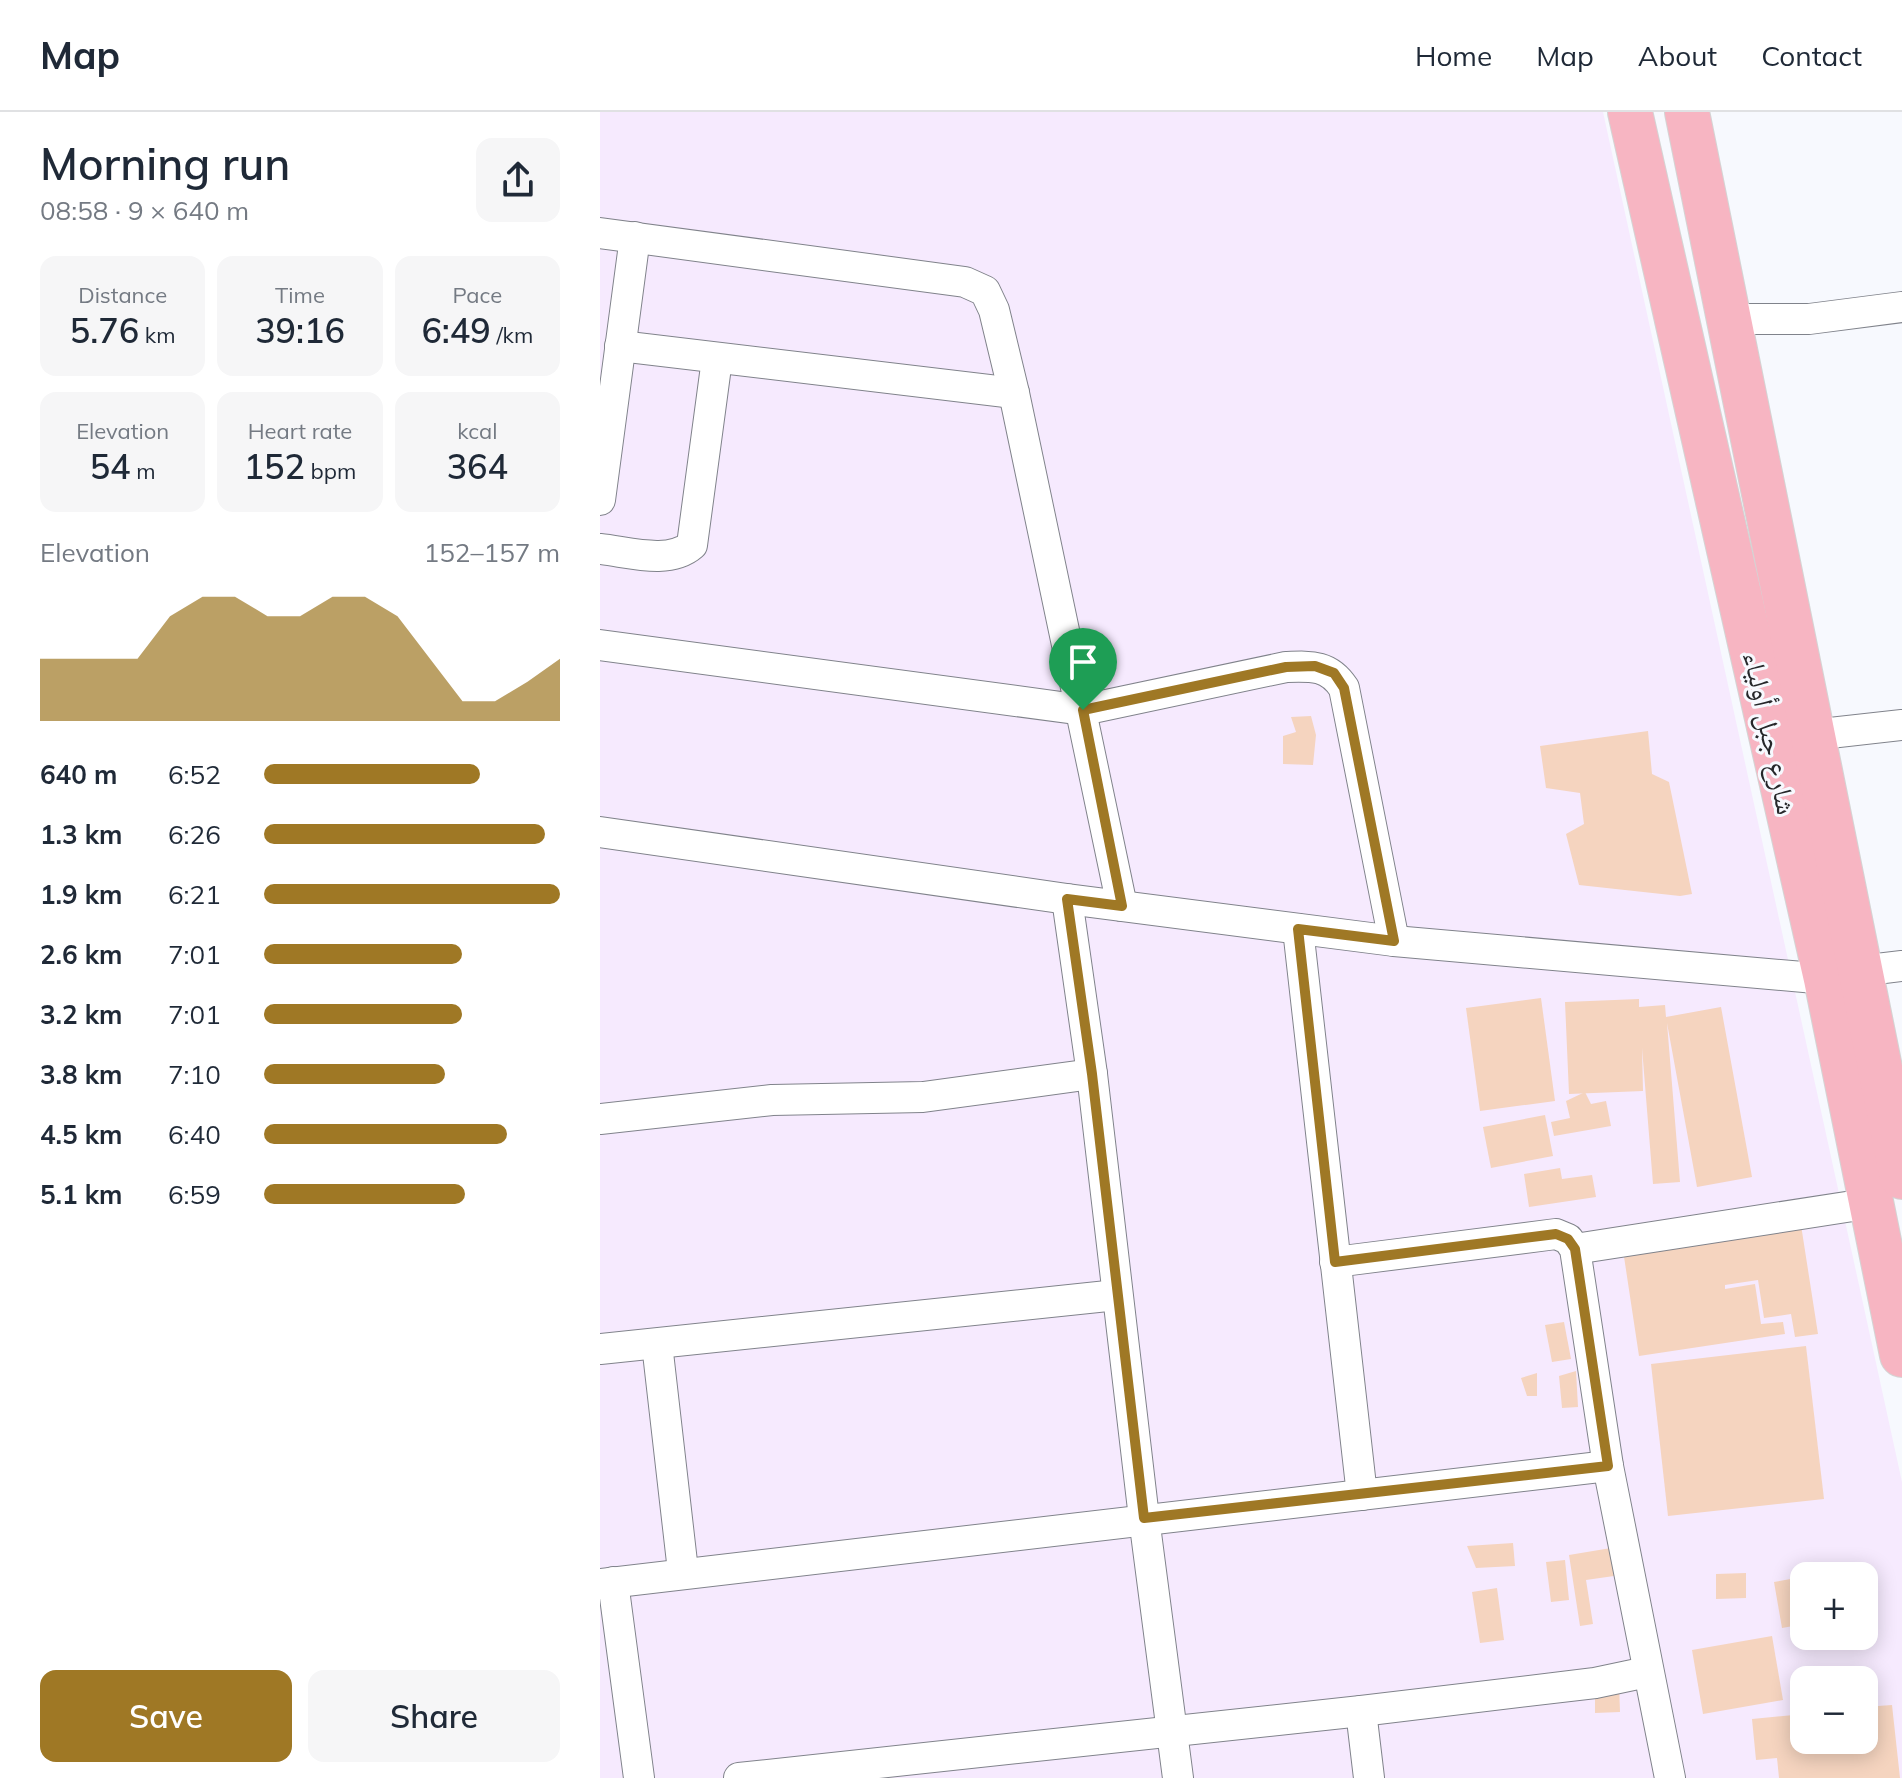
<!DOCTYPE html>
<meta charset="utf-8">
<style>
:root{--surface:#fff;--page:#f6f6f7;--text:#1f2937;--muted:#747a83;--line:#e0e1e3;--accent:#9f7825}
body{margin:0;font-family:Mulish,"Noto Naskh Arabic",sans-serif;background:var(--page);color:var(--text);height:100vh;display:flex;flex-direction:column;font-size:30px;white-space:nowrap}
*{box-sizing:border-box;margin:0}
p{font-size:26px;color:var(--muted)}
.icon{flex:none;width:44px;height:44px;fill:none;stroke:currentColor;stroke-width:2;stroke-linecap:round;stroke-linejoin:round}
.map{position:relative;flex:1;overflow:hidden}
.panel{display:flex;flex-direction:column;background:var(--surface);width:600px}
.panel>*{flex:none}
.controls{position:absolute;left:1190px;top:1450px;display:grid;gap:16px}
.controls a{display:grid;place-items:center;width:88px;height:88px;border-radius:16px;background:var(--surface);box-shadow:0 4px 20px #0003;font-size:40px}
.pin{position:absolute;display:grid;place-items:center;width:68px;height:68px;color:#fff;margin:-82px -34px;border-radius:50% 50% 50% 0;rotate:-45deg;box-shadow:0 0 8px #0007}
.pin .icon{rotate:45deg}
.round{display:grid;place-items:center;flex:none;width:84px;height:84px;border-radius:16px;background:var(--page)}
.overview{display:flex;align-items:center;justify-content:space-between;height:136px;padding:0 40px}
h1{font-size:44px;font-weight:600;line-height:60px}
.metrics{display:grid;grid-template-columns:repeat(3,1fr);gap:12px;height:136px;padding:8px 40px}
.metrics div{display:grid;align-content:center;border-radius:16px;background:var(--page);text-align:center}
.metrics b{font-size:34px;font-weight:600}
.metrics small{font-size:22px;font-weight:400}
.metrics p{font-size:22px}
.chart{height:224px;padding:16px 40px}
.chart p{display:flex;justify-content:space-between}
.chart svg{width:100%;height:144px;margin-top:8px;fill:var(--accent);opacity:.7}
.primary-button{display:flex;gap:16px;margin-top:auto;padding:16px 40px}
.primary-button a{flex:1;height:92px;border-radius:16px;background:var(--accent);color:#fff;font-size:32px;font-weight:600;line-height:92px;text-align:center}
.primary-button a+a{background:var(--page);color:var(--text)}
ul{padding:0 40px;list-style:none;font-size:26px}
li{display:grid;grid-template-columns:128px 96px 1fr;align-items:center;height:60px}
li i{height:20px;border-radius:10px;background:var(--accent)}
header{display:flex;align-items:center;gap:48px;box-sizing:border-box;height:112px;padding:0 40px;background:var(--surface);border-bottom:2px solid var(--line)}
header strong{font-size:38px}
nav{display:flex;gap:44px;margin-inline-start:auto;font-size:28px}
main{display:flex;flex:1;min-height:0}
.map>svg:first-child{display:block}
.commercial{fill:#f6eafe;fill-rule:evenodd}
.building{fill:#f5d4bf}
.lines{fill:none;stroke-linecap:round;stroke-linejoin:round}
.minor-casing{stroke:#80838b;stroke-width:32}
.primary-casing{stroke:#d4d4d4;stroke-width:46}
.minor{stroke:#fff;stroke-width:30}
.primary{stroke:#f7b5c2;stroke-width:44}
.route-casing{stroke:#fff;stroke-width:16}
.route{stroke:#9f7825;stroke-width:10}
.labels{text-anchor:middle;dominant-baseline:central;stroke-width:6;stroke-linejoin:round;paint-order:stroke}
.street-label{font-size:28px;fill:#26272a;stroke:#f7f9fe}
</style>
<header>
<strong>Map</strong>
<nav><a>Home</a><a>Map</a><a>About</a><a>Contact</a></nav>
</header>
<main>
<section class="panel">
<div class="overview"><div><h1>Morning run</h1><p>08:58 · 9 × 640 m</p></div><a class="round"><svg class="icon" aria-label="share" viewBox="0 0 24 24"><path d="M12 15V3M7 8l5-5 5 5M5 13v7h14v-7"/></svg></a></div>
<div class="metrics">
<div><p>Distance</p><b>5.76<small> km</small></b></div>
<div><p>Time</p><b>39:16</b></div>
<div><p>Pace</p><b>6:49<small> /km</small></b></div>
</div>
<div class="metrics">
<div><p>Elevation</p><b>54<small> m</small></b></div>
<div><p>Heart rate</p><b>152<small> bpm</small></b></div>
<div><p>kcal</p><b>364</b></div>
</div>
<div class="chart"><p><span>Elevation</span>152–157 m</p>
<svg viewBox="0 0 160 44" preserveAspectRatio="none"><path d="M0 44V25L10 25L20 25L30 25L40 12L50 6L60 6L70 12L80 12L90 6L100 6L110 12L120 25L130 38L140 38L150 32L160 25V44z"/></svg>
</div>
<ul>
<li><b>640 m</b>6:52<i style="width:73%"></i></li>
<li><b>1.3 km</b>6:26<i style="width:95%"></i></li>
<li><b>1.9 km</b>6:21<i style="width:100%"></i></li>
<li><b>2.6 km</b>7:01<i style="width:67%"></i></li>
<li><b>3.2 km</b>7:01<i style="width:67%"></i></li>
<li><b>3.8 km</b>7:10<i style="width:61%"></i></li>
<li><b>4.5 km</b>6:40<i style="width:82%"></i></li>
<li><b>5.1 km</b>6:59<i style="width:68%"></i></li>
</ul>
<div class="primary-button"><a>Save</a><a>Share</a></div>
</section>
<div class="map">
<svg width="1302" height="1666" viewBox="0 0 1302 1666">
<rect width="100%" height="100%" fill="#f7f9fe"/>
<path class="commercial" d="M 0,0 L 1003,0 L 1302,1370 L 1302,1666 L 0,1666 ZM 1204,1464 L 1264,1464 L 1264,1524 L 1204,1524 ZM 1204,1568 L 1264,1568 L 1264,1628 L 1204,1628 Z"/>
<g class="building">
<path d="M 711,604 L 716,623 L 713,653 L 683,652 L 683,624 L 696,620 L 691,605 Z"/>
<path d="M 1048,619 L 1052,662 L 1069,670 L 1092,782 L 1080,784 L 979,773 L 966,722 L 984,712 L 980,681 L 946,676 L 940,634 Z"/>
<path d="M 941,886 L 955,989 L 880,999 L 866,896 Z"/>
<path d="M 1039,887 L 1039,895 L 1065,893 L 1066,905 L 1121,895 L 1152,1065 L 1097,1075 L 1067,911 L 1080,1070 L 1053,1072 L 1042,936 L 1043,979 L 969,982 L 965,890 Z"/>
<path d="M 985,980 L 991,992 L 1006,989 L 1011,1014 L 954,1024 L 951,1010 L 970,1006 L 966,989 Z"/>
<path d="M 945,1003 L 953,1044 L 891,1056 L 883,1015 Z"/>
<path d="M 960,1056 L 962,1067 L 992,1063 L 996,1085 L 929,1095 L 924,1062 Z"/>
<path d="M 1201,1113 L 1218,1222 L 1195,1225 L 1191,1202 L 1164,1206 L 1158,1168 L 1125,1173 L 1125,1177 L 1155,1172 L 1161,1212 L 1183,1210 L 1185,1222 L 1039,1244 L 1023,1138 Z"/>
<path d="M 964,1210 L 971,1247 L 952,1250 L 945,1213 Z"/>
<path d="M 1206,1234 L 1224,1387 L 1068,1404 L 1051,1252 Z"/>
<path d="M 976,1259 L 978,1295 L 962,1296 L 959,1264 Z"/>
<path d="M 937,1261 L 937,1284 L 927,1284 L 921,1266 Z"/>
<path d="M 913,1431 L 915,1454 L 876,1456 L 867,1434 Z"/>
<path d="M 1017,1435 L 1021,1463 L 986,1468 L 993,1512 L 980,1514 L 969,1443 Z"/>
<path d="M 965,1448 L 969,1488 L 951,1490 L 946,1450 Z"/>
<path d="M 1146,1461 L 1146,1486 L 1116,1487 L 1116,1462 Z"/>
<path d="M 1196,1466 L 1204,1512 L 1182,1516 L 1174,1470 Z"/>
<path d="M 897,1476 L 904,1528 L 880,1531 L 872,1480 Z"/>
<path d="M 1172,1524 L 1183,1588 L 1103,1602 L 1092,1538 Z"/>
<path d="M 995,1571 L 1019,1571 L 1020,1600 L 995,1601 Z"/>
<path d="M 1292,1593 L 1300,1666 L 1179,1666 L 1177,1646 L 1156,1648 L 1152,1607 L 1204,1602 L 1204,1628 L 1264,1628 L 1264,1595 Z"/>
</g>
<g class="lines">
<defs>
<g id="minor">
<path d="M 0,121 L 365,170 L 385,179 L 394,198 L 414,281 L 522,794"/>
<path d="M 1128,207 L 1209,207 L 1302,195"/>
<path d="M 20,234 L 414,281"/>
<path d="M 0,388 L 35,125"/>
<path d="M 0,437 C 29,440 69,453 92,433 L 117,247"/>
<path d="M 0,533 L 483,598 L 686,555 C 712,554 729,553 744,576 L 794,829"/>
<path d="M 1212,623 L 1302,613"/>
<path d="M 0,720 L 467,787 L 794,829 L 1226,867"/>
<path d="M 467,787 L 492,962 L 544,1406 L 578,1666"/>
<path d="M 698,817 L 762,1383"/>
<path d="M 1260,859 L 1302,854"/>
<path d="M 0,1007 L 172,988 L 323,985 L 492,962"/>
<path d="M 975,1137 L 1272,1091"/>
<path d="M 735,1150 L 956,1122 L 968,1127 L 975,1137 L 1008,1354 L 1070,1666"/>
<path d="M 57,1232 L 83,1459"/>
<path d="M 0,1237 L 517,1183"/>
<path d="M 13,1470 L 39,1666"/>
<path d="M 0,1472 L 1008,1354"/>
<path d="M 761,1599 L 769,1666"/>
<path d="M 139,1666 L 761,1599 L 995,1571 L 1047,1560"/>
</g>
<g id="primary">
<path d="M 1030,0 L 1226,867 L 1302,1243"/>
<path d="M 1087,0 L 1302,1065"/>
</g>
</defs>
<use href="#minor" class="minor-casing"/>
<use href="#primary" class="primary-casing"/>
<use href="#minor" class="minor"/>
<use href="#primary" class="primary"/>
</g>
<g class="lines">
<defs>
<path id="route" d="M 715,554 L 734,561 L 744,576 L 794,829 L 698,817 L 735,1150 L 956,1122 L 968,1127 L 975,1137 L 1008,1354 L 544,1406 L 492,962 L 467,787 L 522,794 L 483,598 L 686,555 Z"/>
</defs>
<use href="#route" class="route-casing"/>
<use href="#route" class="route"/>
</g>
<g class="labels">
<g class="street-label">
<text transform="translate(1171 621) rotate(78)">شارع جبل أولياء</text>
</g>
</g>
</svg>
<div class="controls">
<a>+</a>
<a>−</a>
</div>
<div class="pin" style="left:483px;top:598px;background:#1e9e55"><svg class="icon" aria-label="arrive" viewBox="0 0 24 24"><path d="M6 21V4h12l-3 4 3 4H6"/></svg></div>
</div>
</main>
